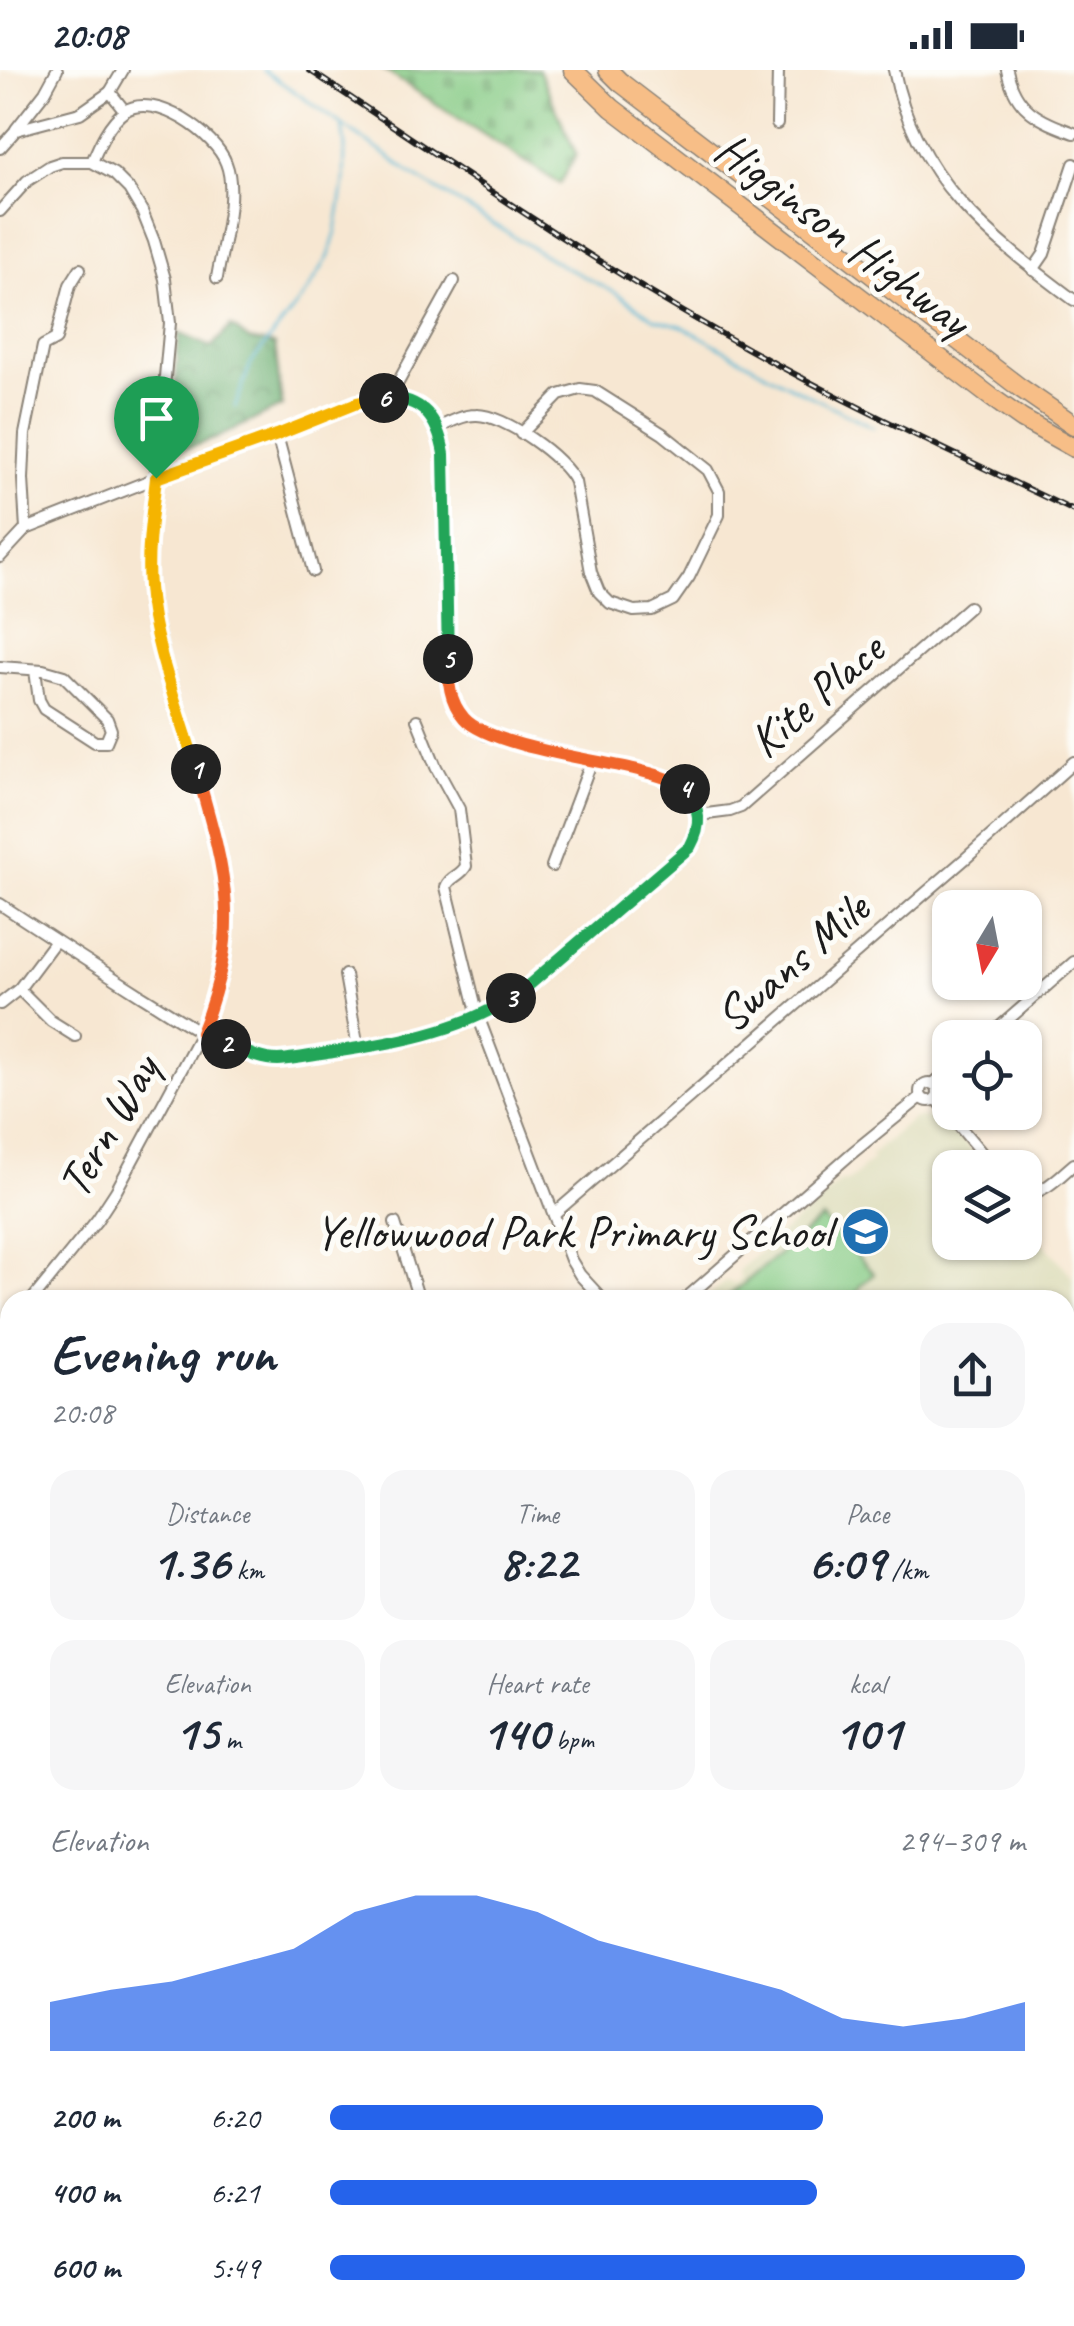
<!DOCTYPE html>
<meta charset="utf-8">
<style>
:root{--surface:#fff;--page:#f6f6f7;--text:#1f2937;--muted:#747a83;--accent:#2563eb}
body{margin:0;font-family:Caveat,sans-serif;background:var(--page);color:var(--text);height:100vh;display:flex;flex-direction:column;font-size:38px;white-space:nowrap}
*{box-sizing:border-box;margin:0}
p{font-size:32px;color:var(--muted)}
.icon{flex:none;width:55px;height:55px;fill:none;stroke:currentColor;stroke-width:2;stroke-linecap:round;stroke-linejoin:round}
.map{position:relative;flex:1;overflow:hidden}
.details{position:absolute;left:0px;top:1220px;width:1075px;height:1038px;display:flex;flex-direction:column;background:var(--surface);border-radius:30px 30px 0 0;box-shadow:0 2px 8px #0004}
.details>*{flex:none}
.needle{width:65px;rotate:190deg}
.controls{position:absolute;left:932px;top:820px;display:grid;gap:20px}
.controls a{display:grid;place-items:center;width:110px;height:110px;border-radius:20px;background:var(--surface);box-shadow:0 2px 8px #0004;font-size:50px}
.pin{position:absolute;display:grid;place-items:center;width:85px;height:85px;color:#fff;margin:-102px -42px;border-radius:50% 50% 50% 0;rotate:-45deg;box-shadow:0 0 10px #0007}
.pin .icon{rotate:45deg}
.km{position:absolute;width:50px;height:50px;margin:-25px;border-radius:50%;background:#222;color:#fff;font-size:28px;line-height:50px;text-align:center}
.round{display:grid;place-items:center;flex:none;width:105px;height:105px;border-radius:30px;background:var(--page)}
.summary{display:flex;align-items:center;justify-content:space-between;height:170px;padding:0 50px}
h1{font-size:55px;font-weight:800;line-height:75px}
.metrics{display:grid;grid-template-columns:repeat(3,1fr);gap:15px;height:170px;padding:10px 50px}
.metrics div{display:grid;align-content:center;border-radius:25px;background:var(--page);text-align:center}
.metrics b{font-size:50px;font-weight:800}
.metrics small{font-size:28px;font-weight:400}
.metrics p{font-size:28px}
.chart{height:280px;padding:20px 50px}
.chart p{display:flex;justify-content:space-between}
.chart svg{width:100%;height:180px;margin-top:10px;fill:var(--accent);opacity:.7}
ul{padding:0 50px;list-style:none;font-size:32px}
li{display:grid;grid-template-columns:160px 120px 1fr;align-items:center;height:75px}
li i{height:25px;border-radius:12px;background:var(--accent)}
.status{display:flex;justify-content:space-between;align-items:center;height:70px;padding:0 50px;background:var(--surface);direction:ltr}
.status svg{height:28px;fill:currentColor}
.map>svg:first-child{display:block}
.built{fill:#deddbb}
.forest{fill:url(#forest-crowns);stroke:#446647;stroke-width:2.5}
.cemetery{fill:url(#cemetery-stones);stroke:#517450;stroke-width:2.5}
.park{fill:url(#park-crowns);stroke:#517450;stroke-width:2.5}
.garden{fill:#86cb85;stroke:#517450;stroke-width:2.5}
.lines{fill:none;stroke-linecap:round;stroke-linejoin:round}
.stream{stroke:#54b5d3;stroke-width:2.5}
.street-casing{stroke:#8a8277;stroke-width:14}
.secondary-casing{stroke:#8a8277;stroke-width:18}
.highway-casing{stroke:#8a8277;stroke-width:21}
.street{stroke:#fff;stroke-width:10}
.secondary{stroke:#fce5cf;stroke-width:14}
.highway{stroke:#f7be87;stroke-width:18}
.rail-casing{stroke:#1c1c1c;stroke-width:6}
.rail{stroke:#fdfcf7;stroke-width:2.5;stroke-dasharray:8;stroke-linecap:butt}
.split-1-casing{stroke:#fff;stroke-width:20}
.split-2-casing{stroke:#fff;stroke-width:20}
.split-3-casing{stroke:#fff;stroke-width:20}
.split-4-casing{stroke:#fff;stroke-width:20}
.split-5-casing{stroke:#fff;stroke-width:20}
.split-6-casing{stroke:#fff;stroke-width:20}
.split-7-casing{stroke:#fff;stroke-width:20}
.split-1{stroke:#f5b400;stroke-width:12}
.split-2{stroke:#f0652b;stroke-width:12}
.split-3{stroke:#22a559;stroke-width:12}
.split-4{stroke:#22a559;stroke-width:12}
.split-5{stroke:#f0652b;stroke-width:12}
.split-6{stroke:#22a559;stroke-width:12}
.split-7{stroke:#f5b400;stroke-width:12}
.labels{text-anchor:middle;dominant-baseline:central;stroke-width:10;stroke-linejoin:round;paint-order:stroke}
.street-label{font-size:48px;fill:#1c1c1c;stroke:#fdfcf7}
.poi-label{font-size:48px;fill:#1c1c1c;stroke:#fdfcf7;text-anchor:end}
</style>
<div class="status"><b>20:08</b><svg viewBox="0 0 49 12"><path d="M0 12V9h3v3zM5 12V6h3v6zM10 12V3h3v9zM15 12V0h3v12zM26 1h20v11H26zM47 4h2v5h-2z"/></svg></div>
<div class="map">
<svg width="1074" height="2256" viewBox="0 0 1074 2256">
<defs>
<pattern id="forest-crowns" width="20" height="18" patternUnits="userSpaceOnUse" patternTransform="scale(2.5)"><rect width="20" height="18" fill="#6caf72"/><path d="M2 6a3 3 0 1 1 6 0M12 15a3 3 0 1 1 6 0" fill="none" stroke="#588e5d"/></pattern>
<pattern id="cemetery-stones" width="16" height="16" patternUnits="userSpaceOnUse" patternTransform="scale(2.5)"><rect width="16" height="16" fill="#86cb85"/><path d="M2 7V4a2 2 0 0 1 4 0v3zM10 15v-3a2 2 0 0 1 4 0v3z" fill="#73ae72"/></pattern>
<pattern id="park-crowns" width="20" height="18" patternUnits="userSpaceOnUse" patternTransform="scale(2.5)"><rect width="20" height="18" fill="#86cb85"/><path d="M2 6a3 3 0 1 1 6 0M12 15a3 3 0 1 1 6 0" fill="none" stroke="#73ae72"/></pattern>
</defs>
<rect width="100%" height="100%" fill="#fdfcf7"/>
<filter id="ink" filterUnits="userSpaceOnUse"><feTurbulence type="fractalNoise" baseFrequency=".01" numOctaves="2"/><feDisplacementMap in="SourceGraphic" scale="20" xChannelSelector="R" yChannelSelector="G"/><feConvolveMatrix kernelMatrix="1 2 1 2 8 2 1 2 1" color-interpolation-filters="sRGB"/></filter>
<filter id="wash" filterUnits="userSpaceOnUse"><feTurbulence type="fractalNoise" baseFrequency=".0048" numOctaves="4" result="noise"/><feDisplacementMap in="SourceGraphic" scale="40" xChannelSelector="R" yChannelSelector="G"/><feGaussianBlur stdDeviation="2.25" result="paint"/><feColorMatrix in="noise" values="0 0 0 0 0 0 0 0 0 0 0 0 0 0 0 0 0 1.4 0 .05"/><feComposite in="paint" operator="in"/></filter>
<g filter="url(#wash)">
<rect width="100%" height="100%" fill="#f7e7d2"/>
<path class="built" d="M 914,1048 L 945,1048 L 986,1097 L 950,1098 L 950,1172 L 1025,1172 L 1025,1152 L 1074,1208 L 1074,1279 L 1065,1287 L 1065,1230 L 704,1230 L 726,1211 L 735,1214 L 741,1208 L 738,1201 L 839,1113 L 849,1111 L 873,1089 L 870,1086 Z"/>
<path class="forest" d="M 231,256 L 249,270 L 275,275 L 282,336 L 215,369 L 171,383 L 179,263 L 211,277 Z"/>
<path class="cemetery" d="M 384,0 L 539,0 L 576,84 L 560,114 Z"/>
<path class="park" d="M 1065,2032 L 1074,2040 L 1074,2256 L 726,2256 L 738,2248 L 1065,2248 Z"/>
<path class="garden" d="M 822,1148 L 874,1204 L 859,1217 L 855,1230 L 724,1230 Z"/>
<g class="lines">
<g class="stream">
<path d="M 263,0 L 389,87 L 413,105 L 559,194 L 616,223 L 655,249 L 682,256 L 784,313 L 873,357"/>
<path d="M 235,337 L 251,293 L 307,222 L 329,186 L 336,161 L 344,113 L 345,77 L 342,54"/>
</g>
</g>
</g>
<g filter="url(#ink)">
<g class="lines">
<defs>
<g id="street">
<path d="M 894,0 C 915,109 990,167 1074,230"/>
<path d="M 1007,0 C 1015,40 1039,50 1074,63"/>
<path d="M 110,22 L 123,0"/>
<path d="M 777,54 L 778,0"/>
<path d="M 16,59 L 45,22 L 57,0"/>
<path d="M 0,78 L 16,60 L 80,43 L 110,22 L 125,41"/>
<path d="M 92,92 C 99,75 109,52 125,41 C 155,21 216,65 226,93 C 238,123 222,176 217,208"/>
<path d="M 0,141 L 27,111 L 50,96 L 62,92 L 92,92 L 114,104 L 129,119 L 142,141 L 154,171 L 165,209 L 170,253 L 150,468 L 149,520 L 163,586 L 221,790 L 227,855 L 221,905 L 215,928 L 201,963 L 116,1121 L 97,1150 L 32,1230"/>
<path d="M 1033,200 L 1044,184 L 1074,94"/>
<path d="M 390,327 L 454,211"/>
<path d="M 438,358 C 450,352 463,345 476,345 C 503,344 565,388 575,412 L 591,502 L 599,522 L 610,533 L 634,541 L 652,540 L 673,530 L 689,507 L 719,445 L 719,421 L 708,400 L 663,364 L 595,321 L 580,319 L 559,325 L 521,364"/>
<path d="M 277,365 L 313,501"/>
<path d="M 26,459 L 23,409 L 25,364 L 43,276 L 56,269 L 70,215 L 80,199"/>
<path d="M 0,487 L 26,459 L 156,408 L 277,365 L 357,333 L 375,329 L 390,327 L 400,329 L 419,336 L 427,341 L 438,358 L 445,384 L 448,608 L 450,620 L 457,640 L 474,658 L 486,665 L 660,705 C 698,721 713,751 683,785 L 522,921 C 462,959 396,973 326,983 C 306,986 285,992 265,988 C 224,981 178,948 142,926 C 95,896 47,865 0,834"/>
<path d="M 0,597 L 43,600 L 64,606 L 107,649 L 111,660 L 106,672 L 95,672 L 44,639 L 39,630 L 35,600"/>
<path d="M 417,650 L 436,697 L 459,739 L 466,796 C 461,806 449,807 446,817 L 478,946 L 571,1190 L 580,1205 L 603,1230"/>
<path d="M 699,745 L 730,741 L 741,737 L 969,537"/>
<path d="M 552,796 L 592,690"/>
<path d="M 345,905 L 358,978"/>
<path d="M 19,919 L 51,951 L 75,966"/>
<path d="M 0,934 L 19,919 L 55,871"/>
<path d="M 987,968 L 1074,892"/>
<circle cx="929" cy="1022" r="9"/>
<path d="M 933,1014 L 950,999"/>
<path d="M 936,1028 L 994,1098"/>
<path d="M 1025,1124 C 1045,1123 1060,1106 1074,1094"/>
<path d="M 555,1143 L 965,789 L 1074,692"/>
<path d="M 395,1153 L 419,1230"/>
<path d="M 684,1230 L 852,1083 L 921,1027"/>
<path d="M 0,1270 L 10,1258"/>
<path d="M 1065,1377 L 1074,1360"/>
<path d="M 1065,1585 L 1074,1568"/>
<path d="M 1065,1595 L 1074,1608"/>
<path d="M 1065,1690 L 1074,1683"/>
<path d="M 0,1718 L 10,1707"/>
<path d="M 1065,1883 L 1074,1876"/>
<path d="M 1065,1926 L 1074,1933"/>
<path d="M 0,2011 L 10,2001"/>
<path d="M 0,2213 L 10,2218"/>
<path d="M 143,2248 L 149,2256"/>
<path d="M 315,2256 L 326,2248"/>
<path d="M 574,2256 L 585,2248"/>
</g>
<g id="secondary">
<path d="M 0,1361 L 10,1375"/>
<path d="M 83,2256 L 85,2248"/>
</g>
<g id="highway">
<path d="M 573,0 L 612,38 L 991,327 L 1022,349 L 1074,378"/>
<path d="M 608,0 L 620,12 L 1019,317 L 1074,355"/>
</g>
</defs>
<use href="#street" class="street-casing"/>
<use href="#secondary" class="secondary-casing"/>
<use href="#highway" class="highway-casing"/>
<use href="#street" class="street"/>
<use href="#secondary" class="secondary"/>
<use href="#highway" class="highway"/>
<defs>
<path id="rail" d="M 309,0 C 445,90 578,183 720,263 C 835,329 955,384 1074,441"/>
</defs>
<use href="#rail" class="rail-casing"/>
<use href="#rail" class="rail"/>
</g>
</g>
<g class="lines" filter="url(#ink)">
<defs>
<path id="split-1" d="M 156,408 C 152,444 146,481 149,517 C 153,576 180,642 196,699"/>
<path id="split-2" d="M 196,699 C 226,804 243,857 201,963 L 226,974"/>
<path id="split-3" d="M 226,974 C 243,981 260,990 278,990 C 296,989 315,985 333,982 C 394,973 458,962 511,928"/>
<path id="split-4" d="M 511,928 L 522,921 L 690,777 C 702,755 701,738 685,719"/>
<path id="split-5" d="M 448,589 C 448,611 449,631 464,648 C 487,675 596,690 634,699 C 652,704 671,707 685,719"/>
<path id="split-6" d="M 384,328 C 423,327 438,349 444,384 L 448,589"/>
<path id="split-7" d="M 156,408 L 277,365 L 357,333 L 384,328"/>
</defs>
<use href="#split-1" class="split-1-casing"/>
<use href="#split-2" class="split-2-casing"/>
<use href="#split-3" class="split-3-casing"/>
<use href="#split-4" class="split-4-casing"/>
<use href="#split-5" class="split-5-casing"/>
<use href="#split-6" class="split-6-casing"/>
<use href="#split-7" class="split-7-casing"/>
<use href="#split-1" class="split-1"/>
<use href="#split-2" class="split-2"/>
<use href="#split-3" class="split-3"/>
<use href="#split-4" class="split-4"/>
<use href="#split-5" class="split-5"/>
<use href="#split-6" class="split-6"/>
<use href="#split-7" class="split-7"/>
</g>
<defs>
<symbol id="school-disc" viewBox="-11 -11 22 22"><circle r="9.5" fill="#1f6fb2" stroke="#fdfcf7"/><path d="M0-5L7-2L0 1L-7-2ZM-4 1L0 2.5L4 1V4Q0 6-4 4Z" fill="#fff"/></symbol>
</defs>
<g fill-rule="evenodd">
<use href="#school-disc" x="838" y="1134" width="55" height="55"/>
</g>
<g class="labels">
<g class="street-label">
<text transform="translate(843 164) rotate(37)">Higginson Highway</text>
<text transform="translate(816 625) rotate(-41)">Kite Place</text>
<text transform="translate(792 892) rotate(-41)">Swans Mile</text>
<text transform="translate(108 1056) rotate(-60)">Tern Way</text>
</g>
<g class="poi-label">
<text x="831" y="1162">Yellowwood Park Primary School</text>
</g>
</g>
</svg>
<div class="controls">
<a><svg class="needle" viewBox="-14 -14 28 28"><path d="M0-13l5 13h-10z" fill="#e53935"/><path d="M0 13l5-13h-10z" fill="#747a83"/></svg></a>
<a><svg class="icon" aria-label="locate" viewBox="0 0 24 24"><circle cx="12" cy="12" r="6"/><path d="M12 2v4M12 18v4M2 12h4M18 12h4"/></svg></a>
<a><svg class="icon" aria-label="layers" viewBox="0 0 24 24"><path d="M12 4l9 5-9 5-9-5zM3 14l9 5 9-5"/></svg></a>
</div>
<div class="pin" style="left:156px;top:408px;background:#1e9e55"><svg class="icon" aria-label="arrive" viewBox="0 0 24 24"><path d="M6 21V4h12l-3 4 3 4H6"/></svg></div>
<b class="km" style="left:196px;top:699px">1</b>
<b class="km" style="left:226px;top:974px">2</b>
<b class="km" style="left:511px;top:928px">3</b>
<b class="km" style="left:685px;top:719px">4</b>
<b class="km" style="left:448px;top:589px">5</b>
<b class="km" style="left:384px;top:328px">6</b>
<section class="details">
<div class="summary"><div><h1>Evening run</h1><p>20:08</p></div><a class="round"><svg class="icon" aria-label="share" viewBox="0 0 24 24"><path d="M12 15V3M7 8l5-5 5 5M5 13v7h14v-7"/></svg></a></div>
<div class="metrics">
<div><p>Distance</p><b>1.36<small> km</small></b></div>
<div><p>Time</p><b>8:22</b></div>
<div><p>Pace</p><b>6:09<small> /km</small></b></div>
</div>
<div class="metrics">
<div><p>Elevation</p><b>15<small> m</small></b></div>
<div><p>Heart rate</p><b>140<small> bpm</small></b></div>
<div><p>kcal</p><b>101</b></div>
</div>
<div class="chart"><p><span>Elevation</span>294–309 m</p>
<svg viewBox="0 0 160 44" preserveAspectRatio="none"><path d="M0 44V32L10 29L20 27L30 23L40 19L50 10L60 6L70 6L80 10L90 17L100 21L110 25L120 29L130 36L140 38L150 36L160 32V44z"/></svg>
</div>
<ul>
<li><b>200 m</b>6:20<i style="width:71%"></i></li>
<li><b>400 m</b>6:21<i style="width:70%"></i></li>
<li><b>600 m</b>5:49<i style="width:100%"></i></li>
</ul>
</section>
</div>
